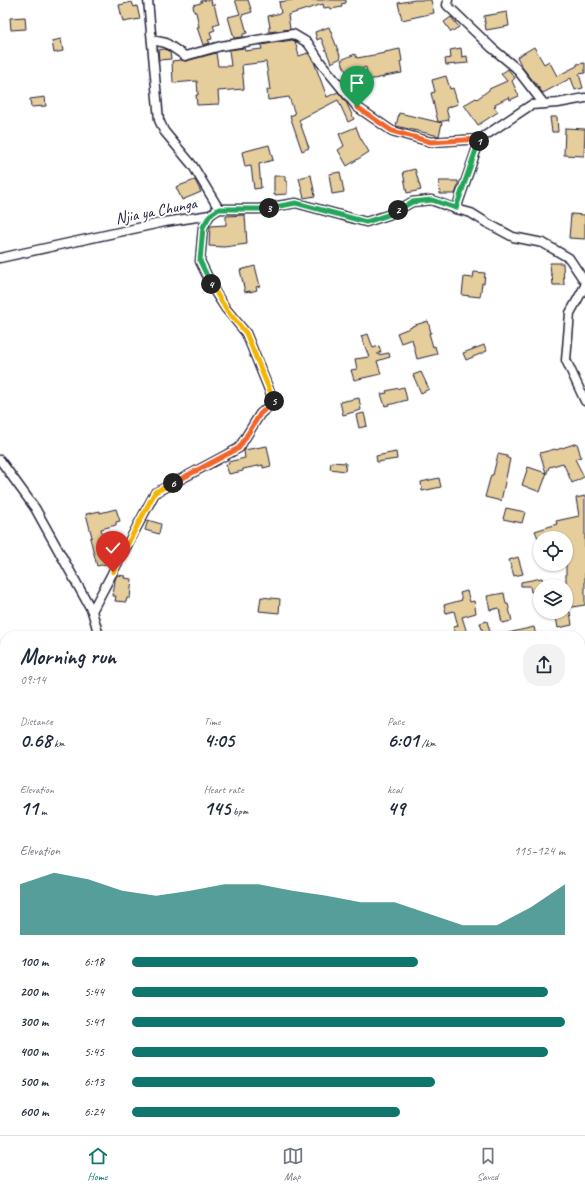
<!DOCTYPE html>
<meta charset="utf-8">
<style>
:root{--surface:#fff;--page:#f2f2f3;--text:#1f2937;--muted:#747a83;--line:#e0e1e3;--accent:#0f766e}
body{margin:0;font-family:Caveat,sans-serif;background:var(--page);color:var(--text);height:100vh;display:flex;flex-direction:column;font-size:15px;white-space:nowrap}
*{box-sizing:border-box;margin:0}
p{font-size:13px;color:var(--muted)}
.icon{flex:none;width:22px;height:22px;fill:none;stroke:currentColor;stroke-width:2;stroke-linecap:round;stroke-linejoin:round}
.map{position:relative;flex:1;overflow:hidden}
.drawer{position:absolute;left:0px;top:631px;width:585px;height:504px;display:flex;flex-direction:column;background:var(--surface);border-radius:16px 16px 0 0;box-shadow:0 1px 3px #0004}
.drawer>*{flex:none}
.fabs{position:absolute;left:533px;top:531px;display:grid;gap:8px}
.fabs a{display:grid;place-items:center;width:40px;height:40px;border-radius:50%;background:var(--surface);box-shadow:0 1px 3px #0004;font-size:20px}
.pin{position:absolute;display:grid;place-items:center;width:34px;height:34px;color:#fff;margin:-41px -17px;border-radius:50% 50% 50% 0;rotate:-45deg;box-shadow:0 0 4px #0007}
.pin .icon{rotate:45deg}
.km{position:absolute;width:20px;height:20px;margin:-10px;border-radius:50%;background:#222;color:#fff;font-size:11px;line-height:20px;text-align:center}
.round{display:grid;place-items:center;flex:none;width:42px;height:42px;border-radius:16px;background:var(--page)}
.summary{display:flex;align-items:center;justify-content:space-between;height:68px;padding:0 20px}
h1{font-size:22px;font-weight:600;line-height:30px}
.metrics{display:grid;grid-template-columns:repeat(3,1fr);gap:6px;height:68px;padding:4px 20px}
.metrics div{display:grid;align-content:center}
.metrics b{font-size:20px;font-weight:600}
.metrics small{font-size:11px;font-weight:400}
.metrics p{font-size:11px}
.chart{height:112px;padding:8px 20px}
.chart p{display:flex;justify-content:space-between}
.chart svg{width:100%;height:72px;margin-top:4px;fill:var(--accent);opacity:.7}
ul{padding:0 20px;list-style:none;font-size:13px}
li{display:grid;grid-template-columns:64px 48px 1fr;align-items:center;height:30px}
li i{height:10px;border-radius:5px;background:var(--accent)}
.tabs{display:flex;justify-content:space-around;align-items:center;height:56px;border-top:1px solid var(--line);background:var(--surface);font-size:11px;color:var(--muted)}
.tabs a{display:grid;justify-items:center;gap:2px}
.tabs .active{color:var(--accent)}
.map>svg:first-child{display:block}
.building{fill:#e6cd9c;stroke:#22223b}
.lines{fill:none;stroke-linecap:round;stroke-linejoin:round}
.minor-casing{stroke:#22223b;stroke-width:11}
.tertiary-casing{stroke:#22223b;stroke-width:13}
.minor{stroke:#fff;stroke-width:8}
.tertiary{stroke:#fff;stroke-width:10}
.split-1-casing{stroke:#fff;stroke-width:8}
.split-2-casing{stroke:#fff;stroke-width:8}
.split-3-casing{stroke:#fff;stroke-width:8}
.split-4-casing{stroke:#fff;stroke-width:8}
.split-5-casing{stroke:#fff;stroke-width:8}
.split-6-casing{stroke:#fff;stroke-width:8}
.split-7-casing{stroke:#fff;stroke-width:8}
.split-1{stroke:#f0652b;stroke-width:5}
.split-2{stroke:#22a559;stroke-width:5}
.split-3{stroke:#22a559;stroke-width:5}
.split-4{stroke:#22a559;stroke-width:5}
.split-5{stroke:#f5b400;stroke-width:5}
.split-6{stroke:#f0652b;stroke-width:5}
.split-7{stroke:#f5b400;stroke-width:5}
.labels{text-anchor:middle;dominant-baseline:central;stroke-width:4;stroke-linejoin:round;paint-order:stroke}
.street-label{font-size:16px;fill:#22223b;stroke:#fff}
</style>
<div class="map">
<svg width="585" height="1135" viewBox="0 0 585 1135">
<rect width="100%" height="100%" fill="#fff"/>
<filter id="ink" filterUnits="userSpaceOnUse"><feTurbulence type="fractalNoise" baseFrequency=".025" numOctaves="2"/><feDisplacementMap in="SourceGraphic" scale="8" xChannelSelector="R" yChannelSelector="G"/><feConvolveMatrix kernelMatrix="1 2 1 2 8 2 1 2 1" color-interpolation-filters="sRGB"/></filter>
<g filter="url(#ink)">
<g class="building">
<path d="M 206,0 L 211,0 L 212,5 L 214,4 L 219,24 L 213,26 L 215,30 L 210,32 L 212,39 L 208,40 L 210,43 L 203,45 L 197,27 L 199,27 L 196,12 L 194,12 L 193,5 L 201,3 L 201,1 Z"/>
<path d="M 235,0 L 248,0 L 252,12 L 242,15 L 247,33 L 243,34 L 243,37 L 234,38 L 228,17 L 240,14 Z"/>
<path d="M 292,0 L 346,0 L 346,3 L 341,4 L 342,7 L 331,9 L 330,7 L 324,8 L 323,4 L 288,15 L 290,29 L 269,32 L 269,27 L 270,27 L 268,16 L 281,13 L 279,2 Z"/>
<path d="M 415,0 L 431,0 L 434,13 L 402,20 L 398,3 Z"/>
<path d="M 132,2 L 134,7 L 137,6 L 140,19 L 123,22 L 119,5 Z"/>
<path d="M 507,12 L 509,26 L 486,30 L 484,16 Z"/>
<path d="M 25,17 L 26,29 L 11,30 L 10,18 Z"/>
<path d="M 451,17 L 459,27 L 451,32 L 444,22 Z"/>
<path d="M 329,27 L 341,58 L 331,63 L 321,38 L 317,40 L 315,32 Z"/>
<path d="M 61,39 L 63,51 L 54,53 L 52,41 Z"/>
<path d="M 292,40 L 295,41 L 299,56 L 308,53 L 314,62 L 327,97 L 338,92 L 346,102 L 354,119 L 348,122 L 338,100 L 299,120 L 309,148 L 302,151 L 290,116 L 295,114 L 289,97 L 268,100 L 267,90 L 270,90 L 266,62 L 242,65 L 244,89 L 218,91 L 219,104 L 197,105 L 196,95 L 198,95 L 197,81 L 173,83 L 172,61 L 181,60 L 186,61 L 216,53 L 218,66 L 231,66 L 229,50 L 244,48 L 245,51 L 262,49 L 261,45 Z"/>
<path d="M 534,47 L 544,64 L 549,61 L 557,76 L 577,66 L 577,64 L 585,63 L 585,73 L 579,74 L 583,88 L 575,90 L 571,78 L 543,93 L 522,67 L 517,57 Z"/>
<path d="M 461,48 L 462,57 L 467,56 L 468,63 L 446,65 L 445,59 L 451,58 L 450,50 Z"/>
<path d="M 165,49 L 170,52 L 171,59 L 159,60 L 158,50 Z"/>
<path d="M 400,49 L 402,61 L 400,62 L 402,73 L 384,76 L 384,77 L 368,80 L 366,67 L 347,74 L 341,60 L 355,54 L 357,58 L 385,53 L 385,52 Z"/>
<path d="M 508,69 L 515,78 L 512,81 L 519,96 L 510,100 L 509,97 L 495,104 L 496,106 L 494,107 L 498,112 L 478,125 L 464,105 L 476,98 L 477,99 L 489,90 L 489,89 L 507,81 L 501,74 Z"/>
<path d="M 446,76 L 450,89 L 453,88 L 458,104 L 446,108 L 449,120 L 438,122 L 431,93 L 435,92 L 432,80 Z"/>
<path d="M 45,97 L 46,106 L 31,107 L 30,99 Z"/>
<path d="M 399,113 L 442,123 L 439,136 L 396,126 Z"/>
<path d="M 550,117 L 557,117 L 558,132 L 552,132 Z"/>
<path d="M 356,127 L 360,137 L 369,152 L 347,166 L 338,150 L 344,146 L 339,134 Z"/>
<path d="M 565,128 L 585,129 L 584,156 L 564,155 Z"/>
<path d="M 269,145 L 273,160 L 259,164 L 261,188 L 254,189 L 251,166 L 245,167 L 242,152 Z"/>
<path d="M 415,169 L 421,190 L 407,193 L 403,172 Z"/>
<path d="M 340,172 L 344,192 L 332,194 L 329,174 Z"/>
<path d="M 311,175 L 315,196 L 304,198 L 299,178 Z"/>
<path d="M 274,176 L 285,176 L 285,181 L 287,181 L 287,194 L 274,195 Z"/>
<path d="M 195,180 L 201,192 L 182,200 L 176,187 Z"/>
<path d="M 439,181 L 458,181 L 458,186 L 455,194 L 440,194 Z"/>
<path d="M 571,214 L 585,215 L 585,239 L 569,238 Z"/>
<path d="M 245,215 L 247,244 L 224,247 L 209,246 L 210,226 L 226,225 L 226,216 Z"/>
<path d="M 550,263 L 563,263 L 564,285 L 553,285 L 552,275 L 551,275 Z"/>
<path d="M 255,266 L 260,286 L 256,287 L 257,290 L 250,292 L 250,291 L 245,292 L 240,270 Z"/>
<path d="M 474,272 L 485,273 L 484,284 L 482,283 L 480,297 L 462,295 L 464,277 L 473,278 Z"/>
<path d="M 428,321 L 431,333 L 429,333 L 433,347 L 435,346 L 437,354 L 417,359 L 412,339 L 401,343 L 397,333 L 412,327 L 412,326 Z"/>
<path d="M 368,334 L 373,348 L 379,346 L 381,352 L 378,353 L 378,355 L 389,353 L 390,357 L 377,361 L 381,374 L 354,380 L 351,370 L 357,369 L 355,359 L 369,357 L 361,336 Z"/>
<path d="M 484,345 L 487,351 L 466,360 L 463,353 Z"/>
<path d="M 421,372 L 429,389 L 421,393 L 413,375 Z"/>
<path d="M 404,387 L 407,400 L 385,406 L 381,394 L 387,393 L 386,391 Z"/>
<path d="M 359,398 L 361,410 L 343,415 L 340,402 Z"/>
<path d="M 364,413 L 367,426 L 359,428 L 356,415 Z"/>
<path d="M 577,443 L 581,457 L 575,459 L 584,477 L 572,483 L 563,463 L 549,467 L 540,492 L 522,485 L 528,467 L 546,473 L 540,453 L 555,449 L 556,450 Z"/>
<path d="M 267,446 L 271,466 L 263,468 L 263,465 L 243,469 L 243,471 L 229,474 L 226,465 L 229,464 L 228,462 L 245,458 L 244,451 L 244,450 Z"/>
<path d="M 396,452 L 397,459 L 377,462 L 376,456 Z"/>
<path d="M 498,454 L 507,456 L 507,458 L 510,459 L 501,501 L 485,497 L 491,475 L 493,475 Z"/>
<path d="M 331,462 L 346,463 L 345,471 L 330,469 Z"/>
<path d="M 439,478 L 441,487 L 422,491 L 421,482 Z"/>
<path d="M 585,496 L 585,605 L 566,608 L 566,538 L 538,538 L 535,531 L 557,524 L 556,521 L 579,516 L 576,498 Z"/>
<path d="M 506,508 L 525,512 L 522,523 L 503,519 Z"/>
<path d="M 116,509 L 120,521 L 116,522 L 116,525 L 101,529 L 110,563 L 97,566 L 90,538 L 92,537 L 86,514 L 100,511 L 100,513 Z"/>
<path d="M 148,520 L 161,524 L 159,534 L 145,530 Z"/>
<path d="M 518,557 L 523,574 L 514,576 L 509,560 Z"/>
<path d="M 117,575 L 125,576 L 124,578 L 132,579 L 130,598 L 127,598 L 126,602 L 115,601 L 116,596 L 113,596 L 115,580 Z"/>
<path d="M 542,578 L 544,586 L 540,586 L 540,590 L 531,592 L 530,586 L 521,586 L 521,582 Z"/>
<path d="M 467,591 L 470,602 L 474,601 L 476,613 L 462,617 L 468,636 L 456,636 L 453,627 L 458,626 L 454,611 L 446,613 L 444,605 L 462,600 L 460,593 Z"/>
<path d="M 504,593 L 506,604 L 508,604 L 512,621 L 502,623 L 499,608 L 490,610 L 487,596 Z"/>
<path d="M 261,597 L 280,599 L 279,613 L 259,611 Z"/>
<path d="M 555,612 L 570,612 L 572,625 L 558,628 Z"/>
<path d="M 487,621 L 491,636 L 484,636 L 480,623 Z"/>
<path d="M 534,627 L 536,636 L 509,636 L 508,633 Z"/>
</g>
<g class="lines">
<defs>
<g id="minor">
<path d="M 148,0 L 159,120 L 164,131 L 193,166 L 219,209"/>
<path d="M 448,0 L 447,5 L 492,48 L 516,68 L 544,104"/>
<path d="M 152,40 L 166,43 L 185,56 L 221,46 L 293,34 L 308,43 L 321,63 L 357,107 L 392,131 L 431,142 L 480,139"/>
<path d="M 456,209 L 471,213 L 487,223 L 513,237 L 543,243 L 569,258 L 585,282"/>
<path d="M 0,258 L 165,222 L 210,215 L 219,209 L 259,209 L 296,203 L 366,222 L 391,214 L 412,202 L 431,200 L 456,209 L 480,139 L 531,105 L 558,103 L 585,98"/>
<path d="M 585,286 L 570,313 L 566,360 L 585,401"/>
<path d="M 0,460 L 35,508 L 92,611 L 99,636"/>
<path d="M 92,611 L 155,493 L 239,448 L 260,414 L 274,402 L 246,333 L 226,309 L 215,292 L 200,261 L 203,227 L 210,215"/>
<path d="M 0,676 L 5,675"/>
<path d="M 580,733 L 585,732"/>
<path d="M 580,782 L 585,781"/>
<path d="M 580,859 L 585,862"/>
<path d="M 0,908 L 4,906"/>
<path d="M 580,924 L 585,921"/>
<path d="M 580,961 L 585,960"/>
<path d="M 580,970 L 583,983 L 580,991 L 581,1005 L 585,1016"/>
<path d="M 397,1130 L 399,1135"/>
<path d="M 516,1130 L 516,1135"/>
<path d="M 126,1135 L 127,1130"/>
</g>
<path id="tertiary" d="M 449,1135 L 467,1135"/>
</defs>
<use href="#minor" class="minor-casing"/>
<use href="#tertiary" class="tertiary-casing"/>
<use href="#minor" class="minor"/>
<use href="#tertiary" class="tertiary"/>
</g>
</g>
<g class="lines" filter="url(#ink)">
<defs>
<path id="split-1" d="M 357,107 L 392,131 L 431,142 L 480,139 L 479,141"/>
<path id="split-2" d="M 398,210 L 412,202 L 432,200 L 456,208 L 479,141"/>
<path id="split-3" d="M 269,208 L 296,203 L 366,222 L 391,214 L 398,210"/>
<path id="split-4" d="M 211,284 L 200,261 L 203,227 L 210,215 L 219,209 L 259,209 L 269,208"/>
<path id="split-5" d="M 211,284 L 226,309 L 246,333 L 274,401"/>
<path id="split-6" d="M 173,483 L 239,448 L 260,414 L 274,401"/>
<path id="split-7" d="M 113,572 L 155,492 L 173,483"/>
</defs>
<use href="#split-1" class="split-1-casing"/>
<use href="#split-2" class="split-2-casing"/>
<use href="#split-3" class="split-3-casing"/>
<use href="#split-4" class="split-4-casing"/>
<use href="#split-5" class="split-5-casing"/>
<use href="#split-6" class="split-6-casing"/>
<use href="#split-7" class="split-7-casing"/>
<use href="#split-1" class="split-1"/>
<use href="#split-2" class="split-2"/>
<use href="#split-3" class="split-3"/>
<use href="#split-4" class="split-4"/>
<use href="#split-5" class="split-5"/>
<use href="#split-6" class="split-6"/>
<use href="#split-7" class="split-7"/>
</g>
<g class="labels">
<g class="street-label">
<text transform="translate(156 211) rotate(-11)">Njia ya Chunga</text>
</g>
</g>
</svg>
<div class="fabs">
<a><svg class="icon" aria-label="locate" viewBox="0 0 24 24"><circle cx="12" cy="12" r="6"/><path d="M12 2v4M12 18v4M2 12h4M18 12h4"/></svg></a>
<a><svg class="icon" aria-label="layers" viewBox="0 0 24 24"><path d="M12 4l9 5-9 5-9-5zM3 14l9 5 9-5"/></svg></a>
</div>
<div class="pin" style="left:357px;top:107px;background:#1e9e55"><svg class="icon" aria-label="arrive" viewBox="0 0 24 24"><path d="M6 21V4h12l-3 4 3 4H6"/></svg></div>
<div class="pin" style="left:113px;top:572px;background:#d93025"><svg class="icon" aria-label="check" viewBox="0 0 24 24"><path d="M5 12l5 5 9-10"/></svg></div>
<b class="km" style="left:479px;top:141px">1</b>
<b class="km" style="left:398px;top:210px">2</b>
<b class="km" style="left:269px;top:208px">3</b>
<b class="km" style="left:211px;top:284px">4</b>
<b class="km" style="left:274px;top:401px">5</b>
<b class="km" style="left:173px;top:483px">6</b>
<section class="drawer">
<div class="summary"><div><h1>Morning run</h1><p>09:14</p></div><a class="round"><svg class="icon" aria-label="share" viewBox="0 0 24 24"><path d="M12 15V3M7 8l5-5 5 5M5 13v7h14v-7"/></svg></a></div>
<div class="metrics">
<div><p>Distance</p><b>0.68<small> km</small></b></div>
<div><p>Time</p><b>4:05</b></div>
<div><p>Pace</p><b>6:01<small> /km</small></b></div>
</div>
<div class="metrics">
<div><p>Elevation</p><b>11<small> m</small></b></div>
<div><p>Heart rate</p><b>145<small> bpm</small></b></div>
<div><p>kcal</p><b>49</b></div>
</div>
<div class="chart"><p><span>Elevation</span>115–124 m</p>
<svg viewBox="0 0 160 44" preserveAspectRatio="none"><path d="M0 44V13L10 6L20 10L30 17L40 20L50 17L60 13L70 13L80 17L90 20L100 24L110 24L120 31L130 38L140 38L150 27L160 13V44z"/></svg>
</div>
<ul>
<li><b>100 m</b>6:18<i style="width:66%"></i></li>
<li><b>200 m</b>5:44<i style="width:96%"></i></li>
<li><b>300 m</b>5:41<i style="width:100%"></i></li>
<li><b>400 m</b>5:45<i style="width:96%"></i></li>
<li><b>500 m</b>6:13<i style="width:70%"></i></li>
<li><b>600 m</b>6:24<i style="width:62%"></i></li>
</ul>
</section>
</div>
<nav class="tabs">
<a class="active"><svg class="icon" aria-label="home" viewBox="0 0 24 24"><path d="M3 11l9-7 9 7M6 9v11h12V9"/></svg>Home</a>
<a><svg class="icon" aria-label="map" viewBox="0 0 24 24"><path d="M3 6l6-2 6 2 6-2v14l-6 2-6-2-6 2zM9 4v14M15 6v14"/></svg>Map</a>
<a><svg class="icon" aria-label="saved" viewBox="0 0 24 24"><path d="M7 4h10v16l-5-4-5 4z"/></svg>Saved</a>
</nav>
